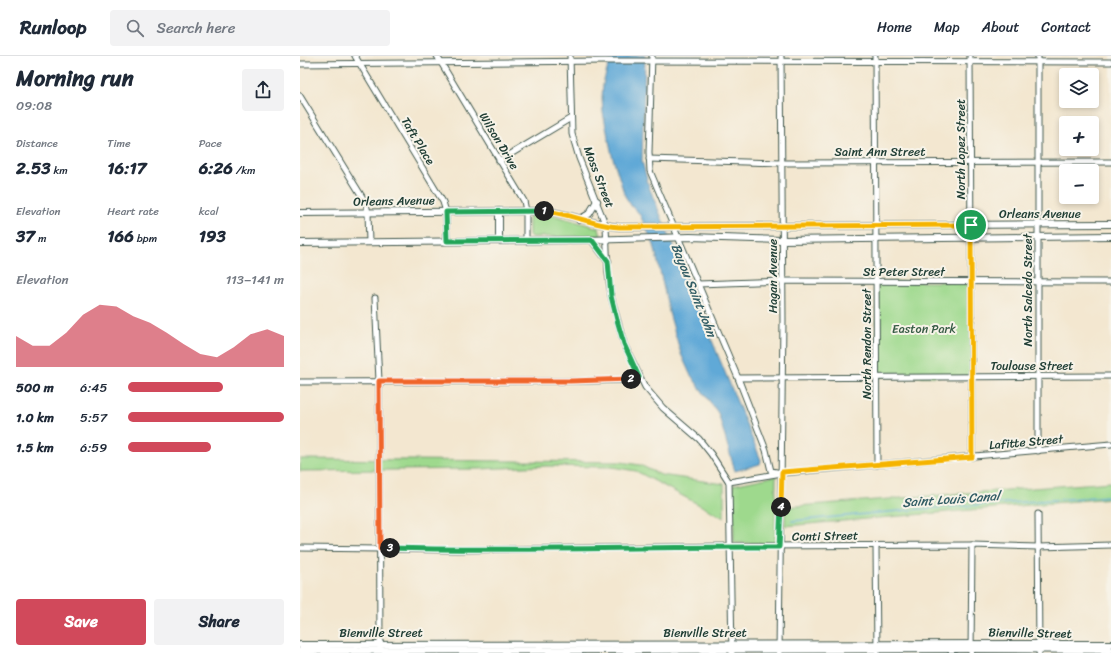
<!DOCTYPE html>
<meta charset="utf-8">
<style>
:root{--surface:#fff;--page:#f2f2f3;--text:#1f2937;--muted:#747a83;--line:#e0e1e3;--accent:#d1495b}
body{margin:0;font-family:Sriracha,sans-serif;background:var(--page);color:var(--text);height:100vh;display:flex;flex-direction:column;font-size:15px;white-space:nowrap}
*{box-sizing:border-box;margin:0}
p{font-size:13px;color:var(--muted)}
.icon{flex:none;width:22px;height:22px;fill:none;stroke:currentColor;stroke-width:2;stroke-linecap:round;stroke-linejoin:round}
.map{position:relative;flex:1;overflow:hidden}
.details{display:flex;flex-direction:column;background:var(--surface);width:300px}
.details>*{flex:none}
.tools{position:absolute;left:759px;top:12px;display:grid;gap:8px}
.tools a{display:grid;place-items:center;width:40px;height:40px;border-radius:4px;background:var(--surface);box-shadow:0 2px 6px #0003;font-size:20px}
.pin{position:absolute;display:grid;place-items:center;width:34px;height:34px;color:#fff;margin:-17px;border:2px solid #fff;border-radius:50%;box-shadow:0 1px 4px #0007}
.km{position:absolute;width:20px;height:20px;margin:-10px;border-radius:50%;background:#222;color:#fff;font-size:11px;line-height:20px;text-align:center}
.round{display:grid;place-items:center;flex:none;width:42px;height:42px;border-radius:4px;background:var(--page)}
.head{display:flex;align-items:center;justify-content:space-between;height:68px;padding:0 16px}
h1{font-size:22px;font-weight:800;line-height:30px}
.figures{display:grid;grid-template-columns:repeat(3,1fr);gap:6px;height:68px;padding:4px 16px}
.figures div{display:grid;align-content:center}
.figures b{font-size:17px;font-weight:800}
.figures small{font-size:11px;font-weight:400}
.figures p{font-size:11px}
.chart{height:112px;padding:8px 16px}
.chart p{display:flex;justify-content:space-between}
.chart svg{width:100%;height:72px;margin-top:4px;fill:var(--accent);opacity:.7}
.button{display:flex;gap:8px;margin-top:auto;padding:8px 16px}
.button a{flex:1;height:46px;border-radius:4px;background:var(--accent);color:#fff;font-size:16px;font-weight:800;line-height:46px;text-align:center}
.button a+a{background:var(--page);color:var(--text)}
ul{padding:0 16px;list-style:none;font-size:13px}
li{display:grid;grid-template-columns:64px 48px 1fr;align-items:center;height:30px}
li i{height:10px;border-radius:5px;background:var(--accent)}
header{display:flex;align-items:center;gap:24px;box-sizing:border-box;height:56px;padding:0 20px;background:var(--surface);border-bottom:1px solid var(--line)}
header strong{font-size:19px}
nav{display:flex;gap:22px;margin-inline-start:auto;font-size:14px}
.search{width:280px;height:36px;background:var(--page);display:flex;align-items:center;gap:10px;box-sizing:border-box;padding:0 14px;border-radius:4px;color:var(--muted);font-size:15px}
main{display:flex;flex:1;min-height:0}
.map>svg:first-child{display:block}
.green{fill:#9ed98d;stroke:#5e8b60}
.water{fill:#60a9d7;stroke:#407386}
.lines{fill:none;stroke-linecap:round;stroke-linejoin:round}
.stream{stroke:#60a9d7;stroke-width:1.5}
.minor-casing{stroke:#3f564b;stroke-width:7}
.tertiary-casing{stroke:#3f564b;stroke-width:8}
.minor{stroke:#fff;stroke-width:5}
.tertiary{stroke:#fff;stroke-width:6}
.split-1-casing{stroke:#fff;stroke-width:8}
.split-2-casing{stroke:#fff;stroke-width:8}
.split-3-casing{stroke:#fff;stroke-width:8}
.split-4-casing{stroke:#fff;stroke-width:8}
.split-5-casing{stroke:#fff;stroke-width:8}
.split-1{stroke:#f5b400;stroke-width:5}
.split-2{stroke:#22a559;stroke-width:5}
.split-3{stroke:#f0652b;stroke-width:5}
.split-4{stroke:#22a559;stroke-width:5}
.split-5{stroke:#f5b400;stroke-width:5}
.labels{text-anchor:middle;dominant-baseline:central;stroke-width:4;stroke-linejoin:round;paint-order:stroke}
.street-label{font-size:12px;fill:#1f3d34;stroke:#f7f3e8}
.park-label{font-size:12px;fill:#385c46;stroke:#f7f3e8}
.water-label{font-size:13px;font-style:italic;fill:#325d65;stroke:#f7f3e8}
</style>
<header>
<strong>Runloop</strong>
<div class="search"><svg class="icon" aria-label="search" viewBox="0 0 24 24"><circle cx="10" cy="10" r="6"/><path d="M15 15l6 6"/></svg>Search here</div>
<nav><a>Home</a><a>Map</a><a>About</a><a>Contact</a></nav>
</header>
<main>
<section class="details">
<div class="head"><div><h1>Morning run</h1><p>09:08</p></div><a class="round"><svg class="icon" aria-label="share" viewBox="0 0 24 24"><path d="M12 15V3M7 8l5-5 5 5M5 13v7h14v-7"/></svg></a></div>
<div class="figures">
<div><p>Distance</p><b>2.53<small> km</small></b></div>
<div><p>Time</p><b>16:17</b></div>
<div><p>Pace</p><b>6:26<small> /km</small></b></div>
</div>
<div class="figures">
<div><p>Elevation</p><b>37<small> m</small></b></div>
<div><p>Heart rate</p><b>166<small> bpm</small></b></div>
<div><p>kcal</p><b>193</b></div>
</div>
<div class="chart"><p><span>Elevation</span>113–141 m</p>
<svg viewBox="0 0 160 44" preserveAspectRatio="none"><path d="M0 44V25L10 31L20 31L30 23L40 12L50 6L60 7L70 13L80 17L90 23L100 30L110 36L120 38L130 32L140 24L150 21L160 25V44z"/></svg>
</div>
<ul>
<li><b>500 m</b>6:45<i style="width:61%"></i></li>
<li><b>1.0 km</b>5:57<i style="width:100%"></i></li>
<li><b>1.5 km</b>6:59<i style="width:53%"></i></li>
</ul>
<div class="button"><a>Save</a><a>Share</a></div>
</section>
<div class="map">
<svg width="811" height="597" viewBox="0 0 811 597">
<rect width="100%" height="100%" fill="#f7f3e8"/>
<filter id="ink" filterUnits="userSpaceOnUse"><feTurbulence type="fractalNoise" baseFrequency=".025" numOctaves="2"/><feDisplacementMap in="SourceGraphic" scale="8" xChannelSelector="R" yChannelSelector="G"/><feConvolveMatrix kernelMatrix="1 2 1 2 8 2 1 2 1" color-interpolation-filters="sRGB"/></filter>
<filter id="wash" filterUnits="userSpaceOnUse"><feTurbulence type="fractalNoise" baseFrequency=".012" numOctaves="4" result="noise"/><feDisplacementMap in="SourceGraphic" scale="16" xChannelSelector="R" yChannelSelector="G"/><feGaussianBlur stdDeviation="0.9" result="paint"/><feColorMatrix in="noise" values="0 0 0 0 0 0 0 0 0 0 0 0 0 0 0 0 0 1.4 0 .05"/><feComposite in="paint" operator="in"/></filter>
<g filter="url(#wash)">
<rect width="100%" height="100%" fill="#f3e7d0"/>
<g class="green">
<path d="M 232,159 L 256,160 L 299,172 L 301,180 L 231,181 L 229,179 L 229,161 Z"/>
<path d="M 577,226 L 672,226 L 672,320 L 577,321 Z"/>
<path d="M 0,403 L 321,406 L 340,409 L 361,419 L 424,428 L 424,462 L 336,415 L 312,411 L 246,410 L 179,413 L 0,415 Z"/>
<path d="M 476,420 L 475,487 L 434,487 L 433,429 Z"/>
<path d="M 811,426 L 811,442 L 485,470 L 485,451 Z"/>
</g>
<path class="water" d="M 311,0 L 345,0 L 342,105 L 349,131 L 461,404 L 460,408 L 435,415 L 418,357 L 390,318 L 381,298 L 370,260 L 354,189 L 339,157 L 332,151 L 325,140 L 312,99 L 303,57 L 302,42 L 303,28 Z"/>
<g class="lines">
<path class="stream" d="M 492,465 L 620,453 L 811,440"/>
</g>
</g>
<g filter="url(#ink)">
<g class="lines">
<defs>
<g id="minor">
<path d="M 55,0 L 143,146 L 146,156 L 147,185"/>
<path d="M 137,0 L 224,145 L 226,155 L 226,185"/>
<path d="M 270,0 L 272,78 L 279,102 L 306,170 L 308,217 L 311,240 L 324,288 L 345,331 L 363,352 L 399,383 L 411,398 L 429,426 L 432,597"/>
<path d="M 352,0 L 349,96 L 350,115 L 438,322 L 466,394 L 471,415 L 482,417"/>
<path d="M 575,0 L 577,409"/>
<path d="M 670,0 L 672,401"/>
<path d="M 738,0 L 738,395"/>
<path d="M 0,8 L 306,5 L 811,6"/>
<path d="M 0,40 L 66,147 L 68,157 L 69,186"/>
<path d="M 349,103 L 481,107 L 811,106"/>
<path d="M 199,105 L 271,62"/>
<path d="M 398,228 L 483,225 L 811,226"/>
<path d="M 75,242 L 79,325 L 80,593"/>
<path d="M 438,322 L 811,320"/>
<path d="M 0,326 L 287,325 L 326,324 L 339,321"/>
<path d="M 429,426 L 482,417 L 811,388"/>
<path d="M 738,458 L 739,597"/>
<path d="M 576,490 L 577,597"/>
<path d="M 0,492 L 159,494 L 431,490 L 672,489 L 738,491 L 811,489"/>
<path d="M 479,597 L 483,264 L 481,0"/>
<path d="M 671,597 L 672,489"/>
</g>
<g id="tertiary">
<path d="M 199,155 L 199,185"/>
<path d="M 0,157 L 246,155 C 271,158 293,169 319,171 L 811,168"/>
<path d="M 279,164 L 289,158 L 297,145"/>
<path d="M 292,184 L 308,205"/>
<path d="M 0,187 L 285,184 L 390,181 L 482,184 L 811,180"/>
<path d="M 0,589 L 811,588"/>
<path d="M 0,595 L 671,593 L 811,594"/>
</g>
</defs>
<use href="#minor" class="minor-casing"/>
<use href="#tertiary" class="tertiary-casing"/>
<use href="#minor" class="minor"/>
<use href="#tertiary" class="tertiary"/>
</g>
</g>
<g class="lines" filter="url(#ink)">
<defs>
<path id="split-1" d="M 244,155 C 270,157 293,170 319,171 L 671,169"/>
<path id="split-2" d="M 244,155 L 146,156 L 147,185 L 292,184 L 308,205 L 311,240 L 317,264 L 324,288 L 339,321 L 331,323"/>
<path id="split-3" d="M 90,492 L 80,492 L 79,325 L 271,325 L 331,323"/>
<path id="split-4" d="M 90,492 C 220,496 349,490 479,491 L 481,451"/>
<path id="split-5" d="M 481,451 L 482,416 L 672,401 L 671,169"/>
</defs>
<use href="#split-1" class="split-1-casing"/>
<use href="#split-2" class="split-2-casing"/>
<use href="#split-3" class="split-3-casing"/>
<use href="#split-4" class="split-4-casing"/>
<use href="#split-5" class="split-5-casing"/>
<use href="#split-1" class="split-1"/>
<use href="#split-2" class="split-2"/>
<use href="#split-3" class="split-3"/>
<use href="#split-4" class="split-4"/>
<use href="#split-5" class="split-5"/>
</g>
<g class="labels">
<g class="street-label">
<text transform="translate(118 85) rotate(59)">Taft Place</text>
<text transform="translate(199 85) rotate(59)">Wilson Drive</text>
<text transform="translate(661 93) rotate(-90)">North Lopez Street</text>
<text x="580" y="96">Saint Ann Street</text>
<text transform="translate(299 121) rotate(69)">Moss Street</text>
<text transform="translate(94 145) rotate(-1)">Orleans Avenue</text>
<text x="740" y="158">Orleans Avenue</text>
<text x="604" y="216">St Peter Street</text>
<text transform="translate(473 220) rotate(-90)">Hagan Avenue</text>
<text transform="translate(728 234) rotate(-90)">North Salcedo Street</text>
<text transform="translate(567 288) rotate(-90)">North Rendon Street</text>
<text x="732" y="310">Toulouse Street</text>
<text transform="translate(726 386) rotate(-5)">Lafitte Street</text>
<text transform="translate(525 480) rotate(-1)">Conti Street</text>
<text x="81" y="577">Bienville Street</text>
<text x="405" y="577">Bienville Street</text>
<text transform="translate(730 577) rotate(1)">Bienville Street</text>
</g>
<g class="park-label">
<text x="624" y="273">Easton Park</text>
</g>
<g class="water-label">
<text transform="translate(394 234) rotate(68)">Bayou Saint John</text>
<text transform="translate(651 443) rotate(-4)">Saint Louis Canal</text>
</g>
</g>
</svg>
<div class="tools">
<a><svg class="icon" aria-label="layers" viewBox="0 0 24 24"><path d="M12 4l9 5-9 5-9-5zM3 14l9 5 9-5"/></svg></a>
<a>+</a>
<a>−</a>
</div>
<div class="pin" style="left:671px;top:169px;background:#1e9e55"><svg class="icon" aria-label="arrive" viewBox="0 0 24 24"><path d="M6 21V4h12l-3 4 3 4H6"/></svg></div>
<b class="km" style="left:244px;top:155px">1</b>
<b class="km" style="left:331px;top:323px">2</b>
<b class="km" style="left:90px;top:492px">3</b>
<b class="km" style="left:481px;top:451px">4</b>
</div>
</main>
